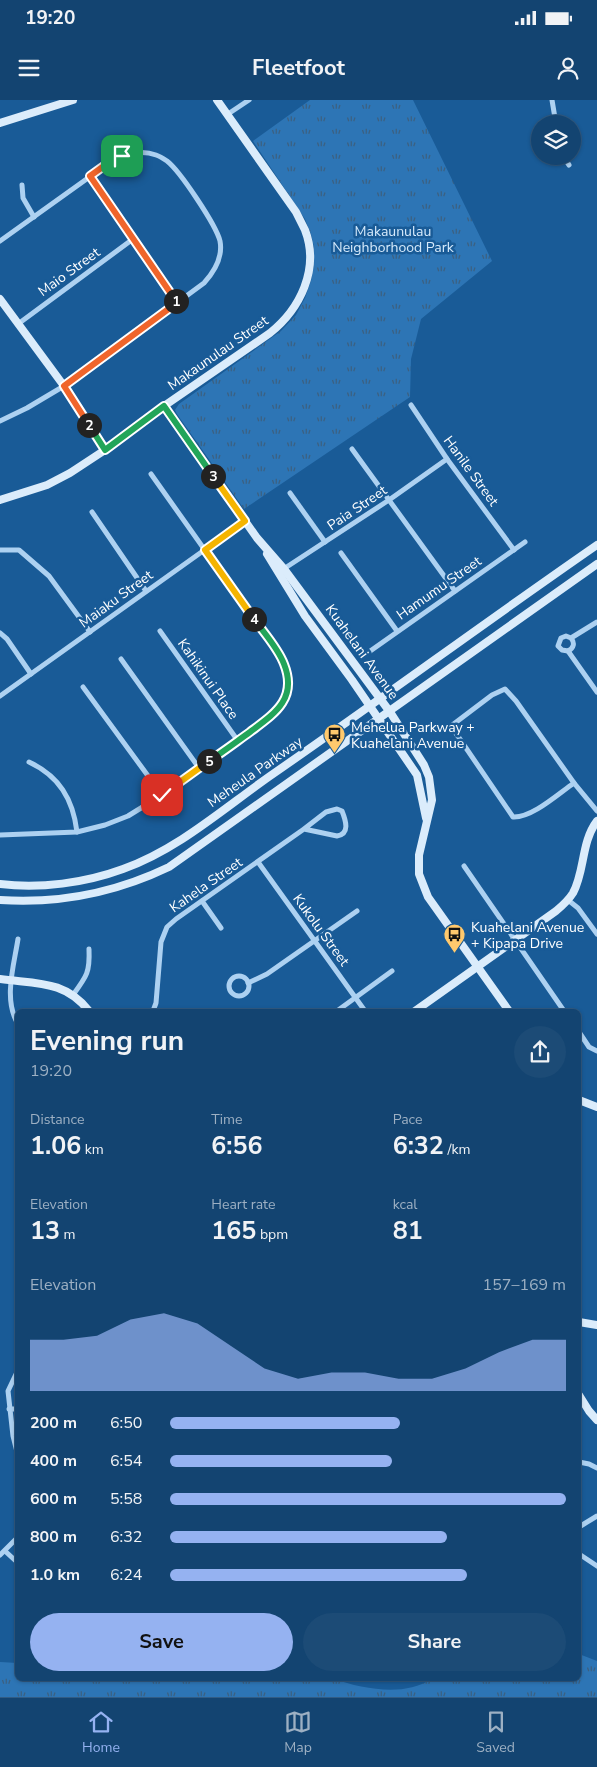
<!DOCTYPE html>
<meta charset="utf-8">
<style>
:root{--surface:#134471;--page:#1c4b76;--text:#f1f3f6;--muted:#9db0c3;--line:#325c84;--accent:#95b2f1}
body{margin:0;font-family:"Nunito Sans",sans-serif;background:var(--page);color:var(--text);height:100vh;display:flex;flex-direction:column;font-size:19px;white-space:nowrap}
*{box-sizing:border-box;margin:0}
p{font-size:16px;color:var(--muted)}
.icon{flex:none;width:28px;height:28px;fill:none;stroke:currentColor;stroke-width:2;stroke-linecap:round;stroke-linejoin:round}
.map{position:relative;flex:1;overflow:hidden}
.side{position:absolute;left:15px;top:909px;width:566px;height:672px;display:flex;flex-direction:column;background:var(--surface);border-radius:8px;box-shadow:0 1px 4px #0004,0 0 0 1px var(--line)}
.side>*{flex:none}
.buttons{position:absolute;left:531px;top:15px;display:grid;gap:10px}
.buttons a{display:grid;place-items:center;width:50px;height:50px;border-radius:50%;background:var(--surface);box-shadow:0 1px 4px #0004,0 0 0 1px var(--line);font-size:25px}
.pin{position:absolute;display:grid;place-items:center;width:42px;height:42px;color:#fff;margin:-21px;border-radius:10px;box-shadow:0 2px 8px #0006}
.km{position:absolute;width:25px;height:25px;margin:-12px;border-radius:50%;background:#222;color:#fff;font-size:14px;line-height:25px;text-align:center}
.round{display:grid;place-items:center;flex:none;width:52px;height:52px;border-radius:26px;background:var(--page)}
.overview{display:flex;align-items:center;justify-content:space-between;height:85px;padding:0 15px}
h1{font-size:28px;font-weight:700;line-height:38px}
.stats{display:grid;grid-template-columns:repeat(3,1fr);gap:8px;height:85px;padding:5px 15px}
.stats div{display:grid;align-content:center}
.stats b{font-size:25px;font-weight:700}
.stats small{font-size:14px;font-weight:400}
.stats p{font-size:14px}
.chart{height:140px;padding:10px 15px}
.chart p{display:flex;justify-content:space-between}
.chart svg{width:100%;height:90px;margin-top:5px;fill:var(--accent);opacity:.7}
.primary-button{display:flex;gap:10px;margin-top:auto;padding:10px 15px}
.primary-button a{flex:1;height:58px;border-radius:30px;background:var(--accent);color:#111;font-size:20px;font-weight:700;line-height:58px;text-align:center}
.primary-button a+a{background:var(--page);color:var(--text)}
ul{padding:0 15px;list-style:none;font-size:16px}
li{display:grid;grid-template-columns:80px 60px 1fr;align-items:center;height:38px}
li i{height:12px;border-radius:6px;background:var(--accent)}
.status{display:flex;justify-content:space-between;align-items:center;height:35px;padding:0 25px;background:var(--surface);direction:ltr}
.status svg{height:14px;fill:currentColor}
header{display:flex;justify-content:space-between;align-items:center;height:65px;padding:0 15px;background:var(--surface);font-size:22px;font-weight:700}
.dock{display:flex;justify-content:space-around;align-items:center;height:70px;border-top:1px solid var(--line);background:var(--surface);font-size:14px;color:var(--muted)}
.dock a{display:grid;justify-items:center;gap:2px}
.dock .selected{color:var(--accent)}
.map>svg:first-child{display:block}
.grass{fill:url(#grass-tufts)}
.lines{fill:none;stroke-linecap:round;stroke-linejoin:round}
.street{stroke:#add1f1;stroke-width:5}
.secondary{stroke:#dbecfb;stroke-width:8}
.split-1-casing{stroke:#fff;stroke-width:10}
.split-2-casing{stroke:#fff;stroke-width:10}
.split-3-casing{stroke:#fff;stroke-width:10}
.split-4-casing{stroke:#fff;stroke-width:10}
.split-5-casing{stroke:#fff;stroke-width:10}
.split-6-casing{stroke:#fff;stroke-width:10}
.split-1{stroke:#f0652b;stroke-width:6}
.split-2{stroke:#f0652b;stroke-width:6}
.split-3{stroke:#22a559;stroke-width:6}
.split-4{stroke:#f5b400;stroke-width:6}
.split-5{stroke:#22a559;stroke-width:6}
.split-6{stroke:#f5b400;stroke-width:6}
.labels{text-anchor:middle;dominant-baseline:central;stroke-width:5;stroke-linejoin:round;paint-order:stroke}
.park-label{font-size:14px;fill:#d4e9fb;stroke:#195b97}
.street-label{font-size:14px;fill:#fff;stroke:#195b97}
.poi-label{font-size:14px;fill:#fff;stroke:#195b97;text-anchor:start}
</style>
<div class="status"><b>19:20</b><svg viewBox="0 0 49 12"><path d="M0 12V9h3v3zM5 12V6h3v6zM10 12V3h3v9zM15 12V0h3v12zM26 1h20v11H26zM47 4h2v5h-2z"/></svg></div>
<header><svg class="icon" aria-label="menu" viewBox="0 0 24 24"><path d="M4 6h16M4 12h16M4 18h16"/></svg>Fleetfoot<svg class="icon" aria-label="person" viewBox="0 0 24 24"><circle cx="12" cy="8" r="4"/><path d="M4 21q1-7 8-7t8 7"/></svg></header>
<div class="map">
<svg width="597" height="1597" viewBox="0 0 597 1597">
<defs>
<pattern id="grass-tufts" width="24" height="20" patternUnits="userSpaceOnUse" patternTransform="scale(1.25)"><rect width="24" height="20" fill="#2d75b5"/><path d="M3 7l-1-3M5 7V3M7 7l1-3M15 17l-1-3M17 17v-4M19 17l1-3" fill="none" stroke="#3c6080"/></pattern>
</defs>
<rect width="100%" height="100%" fill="#195b97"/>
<g class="grass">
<path d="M 310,0 L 413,0 L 492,161 L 421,219 L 411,259 L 410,297 L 244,409 L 177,314 L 175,310 L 179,304 L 281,231 L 296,215 L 305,198 L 311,181 L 314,165 L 314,147 L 311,134 L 305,119 L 253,41 Z"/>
<path d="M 579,1554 L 597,1561 L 597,1597 L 0,1597 L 0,1562 L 17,1563 L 18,1579 L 334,1579 C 363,1589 405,1597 431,1579 L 579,1579 Z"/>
</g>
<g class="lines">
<g class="street">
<path d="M 552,0 L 556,24"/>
<path d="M 228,14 L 249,0"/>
<path d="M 563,56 L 569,65"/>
<path d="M 90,77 L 178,202"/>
<path d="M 22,85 L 23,98 L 34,117"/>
<path d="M 0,141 L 109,63 C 124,55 139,49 156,55 C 159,56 164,59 167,61 C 180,71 216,125 220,141 C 223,157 214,172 204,183 L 64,286 L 27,308 L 0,321"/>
<path d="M 18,224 L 133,139"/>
<path d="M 411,305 L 447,359 L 514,450"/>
<path d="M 352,349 L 455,491"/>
<path d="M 290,393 L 325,442"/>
<path d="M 92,412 L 146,491"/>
<path d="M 0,450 L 19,450 L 49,476 L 90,532"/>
<path d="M 341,453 L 397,531"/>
<path d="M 282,470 L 389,400 L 447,359"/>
<path d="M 160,531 L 238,641"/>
<path d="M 0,533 L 7,539 L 31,574"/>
<path d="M 571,538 C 575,543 574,548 568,551 L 562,550 L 558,546 L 561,538 L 566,536 L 571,538 L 597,522"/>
<path d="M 568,551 L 597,592"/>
<path d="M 366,554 L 525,442"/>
<path d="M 121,559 L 199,668"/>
<path d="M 83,587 L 162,695"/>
<path d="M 505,589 L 516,601 L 574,683 C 558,694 532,718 513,717 L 451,626 L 492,595 Z"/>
<path d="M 0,596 L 245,421"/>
<path d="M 29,662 C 59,676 73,699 77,732"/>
<path d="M 574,683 L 597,711"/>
<path d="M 0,735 L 77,732 L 105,725 L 128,716 L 162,695 L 275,614 C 289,596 290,584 284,562 L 151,374"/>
<path d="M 258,762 L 365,911"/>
<path d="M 464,766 L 564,911"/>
<path d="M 568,800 L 578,808 L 597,834"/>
<path d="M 202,801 L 221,828"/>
<circle cx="239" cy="886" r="10"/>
<path d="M 248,883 L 267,874 L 357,811"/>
<path d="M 73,895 C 87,876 90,872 89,849"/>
<path d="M 153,911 L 156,903 L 161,842 L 167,827 L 176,819 L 304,729 L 326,712 L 337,709 L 342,711 C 346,721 350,734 337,736 L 304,729"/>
<path d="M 337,911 L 392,871"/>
<path d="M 18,924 C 3,900 14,865 18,839"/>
<path d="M 579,932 L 589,947 L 597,951"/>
<path d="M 18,1270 L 8,1291 L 13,1336 L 18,1356"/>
<path d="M 9,1309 L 18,1309"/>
<path d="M 579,1362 L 589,1364 L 597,1368"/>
<path d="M 579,1427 L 597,1416"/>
<path d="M 5,1451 L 18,1463"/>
<path d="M 579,1454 L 597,1466"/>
<path d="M 0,1455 L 18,1437"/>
</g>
<g class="secondary">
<path d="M 0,23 L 73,0"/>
<path d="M 0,199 L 64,286 L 105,350"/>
<path d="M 164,306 L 257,438 L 284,469 L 390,612 L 424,665 L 429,677 L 432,700 L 419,755 L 419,774 L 428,797 L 509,911"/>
<path d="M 0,400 L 47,385 L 70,373 L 105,350 L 164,306 L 270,233 C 300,209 320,169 305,130 C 302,124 299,118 296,112 L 217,0"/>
<path d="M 267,454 L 305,516 L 352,580 L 417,675 L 426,718"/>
<path d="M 0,784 C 40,789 85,783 123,769 C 177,750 223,709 270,676 C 380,600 487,521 597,445"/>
<path d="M 0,800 C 60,804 115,793 169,767 L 597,464"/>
<path d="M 0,879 C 36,884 65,880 89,911"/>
<path d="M 415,911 L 556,811 C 562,806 568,801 573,793 C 585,771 581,742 597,721"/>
<path d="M 579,1000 L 597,1007"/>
<path d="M 579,1222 L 597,1225"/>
<path d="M 579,1295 L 589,1311 L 597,1320"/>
</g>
</g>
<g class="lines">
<defs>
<path id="split-1" d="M 122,56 L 108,63 L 90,76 L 176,201"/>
<path id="split-2" d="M 89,325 L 64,286 L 178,202 L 176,201"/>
<path id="split-3" d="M 89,325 L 105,350 L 164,306 L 213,376"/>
<path id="split-4" d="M 213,376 L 245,421 L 205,450 L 254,519"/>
<path id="split-5" d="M 209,661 C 223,652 236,642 250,632 C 274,614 298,599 284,564 C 278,548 264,533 254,519"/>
<path id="split-6" d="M 162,695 L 209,661"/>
</defs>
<use href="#split-1" class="split-1-casing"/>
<use href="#split-2" class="split-2-casing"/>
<use href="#split-3" class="split-3-casing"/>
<use href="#split-4" class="split-4-casing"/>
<use href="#split-5" class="split-5-casing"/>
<use href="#split-6" class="split-6-casing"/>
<use href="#split-1" class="split-1"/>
<use href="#split-2" class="split-2"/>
<use href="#split-3" class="split-3"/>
<use href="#split-4" class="split-4"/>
<use href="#split-5" class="split-5"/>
<use href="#split-6" class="split-6"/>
</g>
<defs>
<symbol id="bus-pin" viewBox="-11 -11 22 30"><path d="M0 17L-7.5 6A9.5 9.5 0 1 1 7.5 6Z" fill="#ffc96d" stroke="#195b97"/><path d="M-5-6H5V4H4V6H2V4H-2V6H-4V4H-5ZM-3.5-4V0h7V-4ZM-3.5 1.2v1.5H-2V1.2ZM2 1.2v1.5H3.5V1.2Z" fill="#111"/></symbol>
</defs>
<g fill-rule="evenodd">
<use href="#bus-pin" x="322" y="622" width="25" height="34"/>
<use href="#bus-pin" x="442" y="822" width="25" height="34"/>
</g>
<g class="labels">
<g class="park-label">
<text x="393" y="131">Makaunulau<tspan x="393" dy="16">Neighborhood Park</tspan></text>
</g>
<g class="street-label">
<text transform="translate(69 172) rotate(-36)">Maio Street</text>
<text transform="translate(218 253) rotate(-35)">Makaunulau Street</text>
<text transform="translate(471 371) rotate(54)">Hanile Street</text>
<text transform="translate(357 408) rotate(-34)">Paia Street</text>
<text transform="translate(439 488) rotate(-35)">Hamumu Street</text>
<text transform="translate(116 499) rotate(-36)">Maiaku Street</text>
<text transform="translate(362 552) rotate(54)">Kuahelani Avenue</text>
<text transform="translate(208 579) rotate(55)">Kahikinui Place</text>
<text transform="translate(255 672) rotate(-35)">Meheula Parkway</text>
<text transform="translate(206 785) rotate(-35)">Kahela Street</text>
<text transform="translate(321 830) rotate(54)">Kukolu Street</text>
</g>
<g class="poi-label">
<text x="351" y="627">Mehelua Parkway +<tspan x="351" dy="16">Kuahelani Avenue</tspan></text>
<text x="471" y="827">Kuahelani Avenue<tspan x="471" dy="16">+ Kipapa Drive</tspan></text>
</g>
</g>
</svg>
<div class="buttons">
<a><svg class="icon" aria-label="layers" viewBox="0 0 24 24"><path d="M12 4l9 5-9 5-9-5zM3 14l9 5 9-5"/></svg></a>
</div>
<div class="pin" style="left:122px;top:56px;background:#1e9e55"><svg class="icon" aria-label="arrive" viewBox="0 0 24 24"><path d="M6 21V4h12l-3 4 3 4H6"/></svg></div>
<div class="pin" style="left:162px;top:695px;background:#d93025"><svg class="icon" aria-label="check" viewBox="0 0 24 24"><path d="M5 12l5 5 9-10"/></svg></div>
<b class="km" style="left:176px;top:201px">1</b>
<b class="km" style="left:89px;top:325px">2</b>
<b class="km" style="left:213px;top:376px">3</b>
<b class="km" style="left:254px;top:519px">4</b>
<b class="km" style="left:209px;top:661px">5</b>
<section class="side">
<div class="overview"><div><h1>Evening run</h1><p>19:20</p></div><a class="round"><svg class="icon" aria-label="share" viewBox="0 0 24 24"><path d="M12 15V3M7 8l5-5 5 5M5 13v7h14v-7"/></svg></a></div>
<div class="stats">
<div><p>Distance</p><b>1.06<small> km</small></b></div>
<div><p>Time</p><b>6:56</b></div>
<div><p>Pace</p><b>6:32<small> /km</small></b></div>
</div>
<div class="stats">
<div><p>Elevation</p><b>13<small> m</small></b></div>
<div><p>Heart rate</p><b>165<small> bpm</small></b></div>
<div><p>kcal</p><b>81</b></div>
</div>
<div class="chart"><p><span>Elevation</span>157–169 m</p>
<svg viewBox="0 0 160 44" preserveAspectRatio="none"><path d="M0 44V19L10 19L20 17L30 9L40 6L50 11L60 22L70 33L80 38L90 35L100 35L110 38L120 38L130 33L140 25L150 19L160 19V44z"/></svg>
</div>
<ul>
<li><b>200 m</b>6:50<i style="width:58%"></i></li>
<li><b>400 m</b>6:54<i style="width:56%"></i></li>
<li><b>600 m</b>5:58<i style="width:100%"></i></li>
<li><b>800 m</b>6:32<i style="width:70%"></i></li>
<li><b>1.0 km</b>6:24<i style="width:75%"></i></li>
</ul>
<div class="primary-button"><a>Save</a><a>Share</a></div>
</section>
</div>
<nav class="dock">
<a class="selected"><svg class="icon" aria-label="home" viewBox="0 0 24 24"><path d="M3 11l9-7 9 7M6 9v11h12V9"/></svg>Home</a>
<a><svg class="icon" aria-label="map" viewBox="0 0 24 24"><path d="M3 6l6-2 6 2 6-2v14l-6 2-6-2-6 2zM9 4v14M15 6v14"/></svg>Map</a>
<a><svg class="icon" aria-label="saved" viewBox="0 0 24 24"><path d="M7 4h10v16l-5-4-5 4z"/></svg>Saved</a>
</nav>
